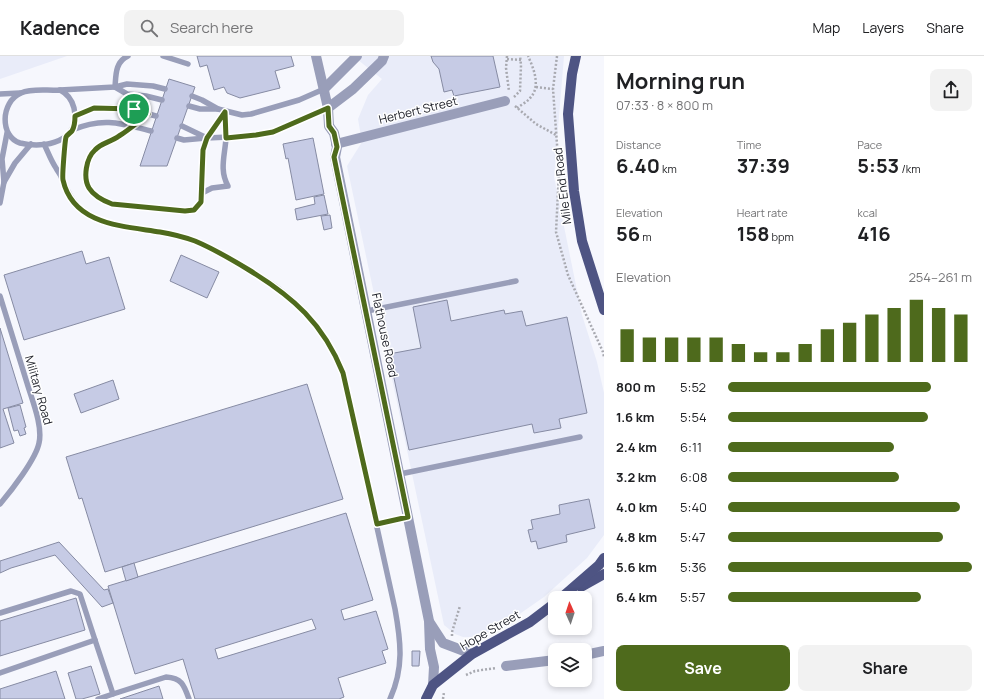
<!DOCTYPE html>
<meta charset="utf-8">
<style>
:root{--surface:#fff;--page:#f2f2f2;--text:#202124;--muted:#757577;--line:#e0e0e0;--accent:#4e6a1c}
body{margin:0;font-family:Manrope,sans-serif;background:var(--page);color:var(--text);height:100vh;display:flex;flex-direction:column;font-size:15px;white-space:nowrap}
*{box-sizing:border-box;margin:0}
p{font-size:13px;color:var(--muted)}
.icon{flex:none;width:22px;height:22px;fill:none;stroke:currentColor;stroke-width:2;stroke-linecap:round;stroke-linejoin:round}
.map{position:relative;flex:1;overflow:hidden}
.panel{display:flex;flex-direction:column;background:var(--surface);width:380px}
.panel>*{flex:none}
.needle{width:26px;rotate:357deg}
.fabs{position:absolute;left:548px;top:535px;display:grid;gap:8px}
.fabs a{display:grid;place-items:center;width:44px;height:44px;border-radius:8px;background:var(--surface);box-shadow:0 2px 6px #0003;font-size:20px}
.pin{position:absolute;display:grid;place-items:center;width:34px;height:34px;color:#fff;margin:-17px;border:2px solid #fff;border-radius:50%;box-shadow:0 1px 4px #0007}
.round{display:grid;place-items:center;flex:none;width:42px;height:42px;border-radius:8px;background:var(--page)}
.overview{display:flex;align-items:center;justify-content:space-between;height:68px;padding:0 12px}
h1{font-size:22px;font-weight:700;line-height:30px}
.stats{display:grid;grid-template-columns:repeat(3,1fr);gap:6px;height:68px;padding:4px 12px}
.stats div{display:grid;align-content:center}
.stats b{font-size:20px;font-weight:700}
.stats small{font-size:11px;font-weight:400}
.stats p{font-size:11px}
.chart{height:112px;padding:8px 12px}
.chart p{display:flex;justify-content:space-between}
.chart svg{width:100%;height:72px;margin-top:4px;stroke:var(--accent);stroke-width:6}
.button{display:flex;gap:8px;margin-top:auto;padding:8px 12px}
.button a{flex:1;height:46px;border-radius:8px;background:var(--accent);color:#fff;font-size:16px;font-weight:700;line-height:46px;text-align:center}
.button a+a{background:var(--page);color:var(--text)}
ul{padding:0 12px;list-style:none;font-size:13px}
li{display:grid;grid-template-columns:64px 48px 1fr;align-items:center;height:30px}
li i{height:10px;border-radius:5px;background:var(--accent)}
header{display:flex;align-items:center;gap:24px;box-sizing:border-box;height:56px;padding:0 20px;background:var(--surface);border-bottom:1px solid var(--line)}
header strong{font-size:19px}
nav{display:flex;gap:22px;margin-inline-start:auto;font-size:14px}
.search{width:280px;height:36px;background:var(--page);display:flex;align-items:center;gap:10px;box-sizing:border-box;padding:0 14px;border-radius:8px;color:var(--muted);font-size:15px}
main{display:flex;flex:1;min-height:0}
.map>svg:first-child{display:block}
.built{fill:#e9ecf9}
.building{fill:#c6cbe5;stroke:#868ba3;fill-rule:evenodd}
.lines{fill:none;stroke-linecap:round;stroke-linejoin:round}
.path{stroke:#a8a9b0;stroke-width:2.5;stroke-dasharray:2 2;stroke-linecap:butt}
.lane{stroke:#999eb9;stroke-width:5.5}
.street{stroke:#999eb9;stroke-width:10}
.primary{stroke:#4e5483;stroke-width:10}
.route-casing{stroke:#fff;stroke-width:8}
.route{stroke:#4e6a1c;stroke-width:5}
.labels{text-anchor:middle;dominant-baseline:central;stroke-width:3;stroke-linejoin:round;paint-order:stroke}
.street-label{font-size:12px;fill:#22242d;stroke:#fff}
</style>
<header>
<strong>Kadence</strong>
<div class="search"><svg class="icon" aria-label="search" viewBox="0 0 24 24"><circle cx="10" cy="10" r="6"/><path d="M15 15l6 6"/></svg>Search here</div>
<nav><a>Map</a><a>Layers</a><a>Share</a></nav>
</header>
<main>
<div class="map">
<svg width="604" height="643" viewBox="0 0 604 643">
<rect width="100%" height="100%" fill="#f6f7fd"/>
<g class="built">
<path d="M 0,0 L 67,0 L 0,23 Z"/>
<path d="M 353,0 L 564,0 L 554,121 L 582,259 L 597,306 L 604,337 L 604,479 L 587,502 L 544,541 L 501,571 L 478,581 L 463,581 L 455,578 L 444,569 L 347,110 L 362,86 L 358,63 L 368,39 L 382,23 Z"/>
</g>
<g class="building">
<path d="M 197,0 L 291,0 L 294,10 L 275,15 L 280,32 L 240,42 L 227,37 L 224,31 L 214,34 L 207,9 L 200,11 Z"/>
<path d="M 431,0 L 493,0 L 500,31 L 454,40 L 452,34 L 444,36 L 439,13 L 433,6 Z"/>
<path d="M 169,23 L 195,31 L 167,110 L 140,110 Z"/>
<path d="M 313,82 L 324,138 L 296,144 L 288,102 L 286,103 L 283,88 Z"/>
<path d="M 324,139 L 328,158 L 297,164 L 295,153 L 315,148 L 314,141 Z"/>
<path d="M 330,159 L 332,172 L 324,174 L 321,160 Z"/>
<path d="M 82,195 L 86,208 L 109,201 L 125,253 L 24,284 L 4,219 Z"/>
<path d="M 181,199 L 219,216 L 207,242 L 170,225 Z"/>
<path d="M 447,244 L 451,265 L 504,254 L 505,258 L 522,255 L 526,270 L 567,261 L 587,357 L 559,363 L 561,372 L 534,377 L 532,368 L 409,394 L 389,298 L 421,292 L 413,251 Z"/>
<path d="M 0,272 L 23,347 L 3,353 L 14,387 L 0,392 Z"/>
<path d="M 113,324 L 119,343 L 81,357 L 74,338 Z"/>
<path d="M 307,328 L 343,443 L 105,516 L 82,442 L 79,443 L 66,401 Z"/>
<path d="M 20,349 L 26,371 L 24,372 L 26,378 L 20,380 L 18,374 L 14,375 L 8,352 Z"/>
<path d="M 589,443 L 595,472 L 566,479 L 567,486 L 562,487 L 538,493 L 536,485 L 531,486 L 528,474 L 533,473 L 531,464 L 560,458 L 559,449 Z"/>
<path d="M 346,457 L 373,544 L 341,554 L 344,564 L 376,555 L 388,593 L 382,595 L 386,607 L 338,622 L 344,641 L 339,643 L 195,643 L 183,603 L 135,618 L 108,530 ZM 312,563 L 316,573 L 218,603 L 215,593 Z"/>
<path d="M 59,486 L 104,534 L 108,533 L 113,547 L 102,551 L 55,499 L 11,512 L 0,517 L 0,505 Z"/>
<path d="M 134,507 L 138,521 L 126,525 L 122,511 Z"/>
<path d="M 76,542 L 85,574 L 0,600 L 0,565 Z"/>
<path d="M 412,595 L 420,595 L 419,610 L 412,610 Z"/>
<path d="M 91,610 L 100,638 L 82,643 L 76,643 L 68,617 Z"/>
<path d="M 56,615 L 65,643 L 0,643 L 0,633 Z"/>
<path d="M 159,630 L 163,643 L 120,643 Z"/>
</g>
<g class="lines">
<g class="path">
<path d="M 507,0 L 506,12 L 509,35"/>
<path d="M 557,0 L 553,33 L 559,116 L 556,176 L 568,219 L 603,296 L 604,301"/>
<path d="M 507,3 L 521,4"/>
<path d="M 536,31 L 553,33"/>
<path d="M 514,41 L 520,35 L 521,9 L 520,0"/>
<path d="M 515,50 L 536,68 L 556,79"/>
<path d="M 517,52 C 521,49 527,46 530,42 C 541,31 534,13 528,0"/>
<path d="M 452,580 L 452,576 L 460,550"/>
<path d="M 466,619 L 475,615 L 496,612"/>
<path d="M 443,643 L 444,636"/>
</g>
<g class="lane">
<path d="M 163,0 L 188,8"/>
<path d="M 115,31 L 127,38 L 146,40 L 162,44"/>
<path d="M 115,31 C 116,19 115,6 128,0"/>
<path d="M 60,34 C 68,38 72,44 74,52 C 81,86 45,93 20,87 C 0,81 0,46 21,37 C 32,32 48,35 60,34 Z"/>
<path d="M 60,34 L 115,31 L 127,28 L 153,30 L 165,33"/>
<path d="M 0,38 L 20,37"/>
<path d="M 192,40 L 202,44 L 218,53 L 242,59 L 251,58 L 299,44 L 324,33"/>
<path d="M 189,50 L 200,53 L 218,53"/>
<path d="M 148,58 C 139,65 129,74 119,80 C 111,86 101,87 95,94 C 86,103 83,122 89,132 C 94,140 104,145 112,148 L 185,155 L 194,154 L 201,146 L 203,94 L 207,82 L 225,56"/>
<path d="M 75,60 C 103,46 128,52 156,60"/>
<path d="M 182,70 L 207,82 L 250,80 L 265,78 L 280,73 L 328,52"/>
<path d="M 72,74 C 103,61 120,67 151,75"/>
<path d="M 177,82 L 184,84 L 206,82"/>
<path d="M 44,88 C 48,96 51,105 56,112 C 58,116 61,119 62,123 C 69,137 72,147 86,157 C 111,174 142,171 171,178 C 198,184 222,197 245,212 C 256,218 268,225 279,233 C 308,255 334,286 344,322 L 395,553 C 401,586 404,612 390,643"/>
<path d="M 62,122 L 66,80"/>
<path d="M 4,126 L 15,107 L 31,88"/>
<path d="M 202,137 L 212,132 L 228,130 C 219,114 225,99 226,82 C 227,73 226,65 225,56"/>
<path d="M 0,147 L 4,126 L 2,103 L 7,77"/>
<path d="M 0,240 C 9,269 18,298 27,327 C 32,344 43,370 39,387 C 36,403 11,435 0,448"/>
<path d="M 367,255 L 516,225"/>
<path d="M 400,418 L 580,381"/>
<path d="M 377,468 L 408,461"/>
<path d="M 0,557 L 71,535 L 80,538 L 95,584"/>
<path d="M 0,617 L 95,584 L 113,638 L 166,621 C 182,622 184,629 189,643"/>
<path d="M 98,643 L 113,638"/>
</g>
<g class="street">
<path d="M 316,0 L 328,52 L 329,70 L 334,77 L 337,91 L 335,101 L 429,565 L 430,593 L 434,611 L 433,629"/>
<path d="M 324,33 L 357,0"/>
<path d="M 328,52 L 353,33 L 382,5 L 384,0"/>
<path d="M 336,88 L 505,45"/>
<path d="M 430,567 L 443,587 L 472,598"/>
<path d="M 585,599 L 604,595"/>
<path d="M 506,610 L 555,604"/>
</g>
<g class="primary">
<path d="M 576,0 L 572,18 L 568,58 L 574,135 L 582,185 L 604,254"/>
<path d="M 581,531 L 604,518"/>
<path d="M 561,542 L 599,509 L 604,502"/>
<path d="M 426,643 L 433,629 L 472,598 L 530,566 L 555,547"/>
</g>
</g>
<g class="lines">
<defs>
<path id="route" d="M 94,52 L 134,53 L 148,58 C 139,65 129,74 119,80 C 111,86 101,87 95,94 C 86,102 83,122 89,132 C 94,140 104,145 112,148 L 185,155 L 194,154 L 201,146 L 203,94 L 207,82 L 225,56 L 226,82 L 256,79 L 273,76 L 328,52 L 329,70 L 334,77 L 337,91 L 334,101 L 408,461 L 377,468 L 343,317 C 323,267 293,241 249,214 C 231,203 214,193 195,185 C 184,181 172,178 160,176 C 123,170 73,169 63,124 C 62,120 65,85 66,81 C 67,79 70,77 72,75 C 75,70 75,65 75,60 Z"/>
</defs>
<use href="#route" class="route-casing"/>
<use href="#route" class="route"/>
</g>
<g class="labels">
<g class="street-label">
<text transform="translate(418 54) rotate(-14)">Herbert Street</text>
<text transform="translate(562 130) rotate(-97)">Mile End Road</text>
<text transform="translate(385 279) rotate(78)">Flathouse Road</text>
<text transform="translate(39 334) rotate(74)">Military Road</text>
<text transform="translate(490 574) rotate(-30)">Hope Street</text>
</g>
</g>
</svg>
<div class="fabs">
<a><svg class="needle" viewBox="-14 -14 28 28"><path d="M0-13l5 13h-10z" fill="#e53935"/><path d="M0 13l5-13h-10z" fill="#757577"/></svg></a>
<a><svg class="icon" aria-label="layers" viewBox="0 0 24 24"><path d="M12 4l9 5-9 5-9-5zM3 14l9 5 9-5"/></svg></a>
</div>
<div class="pin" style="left:134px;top:53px;background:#1e9e55"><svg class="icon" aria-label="arrive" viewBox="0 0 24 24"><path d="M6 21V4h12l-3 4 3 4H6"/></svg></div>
</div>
<section class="panel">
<div class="overview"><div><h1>Morning run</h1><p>07:33 · 8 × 800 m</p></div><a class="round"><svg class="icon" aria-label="share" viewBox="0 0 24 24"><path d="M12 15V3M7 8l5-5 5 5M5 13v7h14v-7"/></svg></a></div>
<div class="stats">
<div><p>Distance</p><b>6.40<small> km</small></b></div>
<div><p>Time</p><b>37:39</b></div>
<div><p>Pace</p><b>5:53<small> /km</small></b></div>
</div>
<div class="stats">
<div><p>Elevation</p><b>56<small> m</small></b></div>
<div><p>Heart rate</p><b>158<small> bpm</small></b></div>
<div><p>kcal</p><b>416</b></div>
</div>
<div class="chart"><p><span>Elevation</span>254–261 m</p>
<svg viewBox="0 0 160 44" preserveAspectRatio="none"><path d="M5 44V24M15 44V29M25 44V29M35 44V29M45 44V29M55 44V33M65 44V38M75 44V38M85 44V33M95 44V24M105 44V20M115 44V15M125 44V11M135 44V6M145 44V11M155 44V15"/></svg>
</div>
<ul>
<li><b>800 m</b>5:52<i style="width:83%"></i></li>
<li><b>1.6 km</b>5:54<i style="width:82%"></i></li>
<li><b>2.4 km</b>6:11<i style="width:68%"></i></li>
<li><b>3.2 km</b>6:08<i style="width:70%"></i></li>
<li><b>4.0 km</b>5:40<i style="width:95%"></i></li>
<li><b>4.8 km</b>5:47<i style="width:88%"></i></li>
<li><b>5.6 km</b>5:36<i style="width:100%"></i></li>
<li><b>6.4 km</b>5:57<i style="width:79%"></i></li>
</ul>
<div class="button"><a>Save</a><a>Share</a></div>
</section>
</main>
